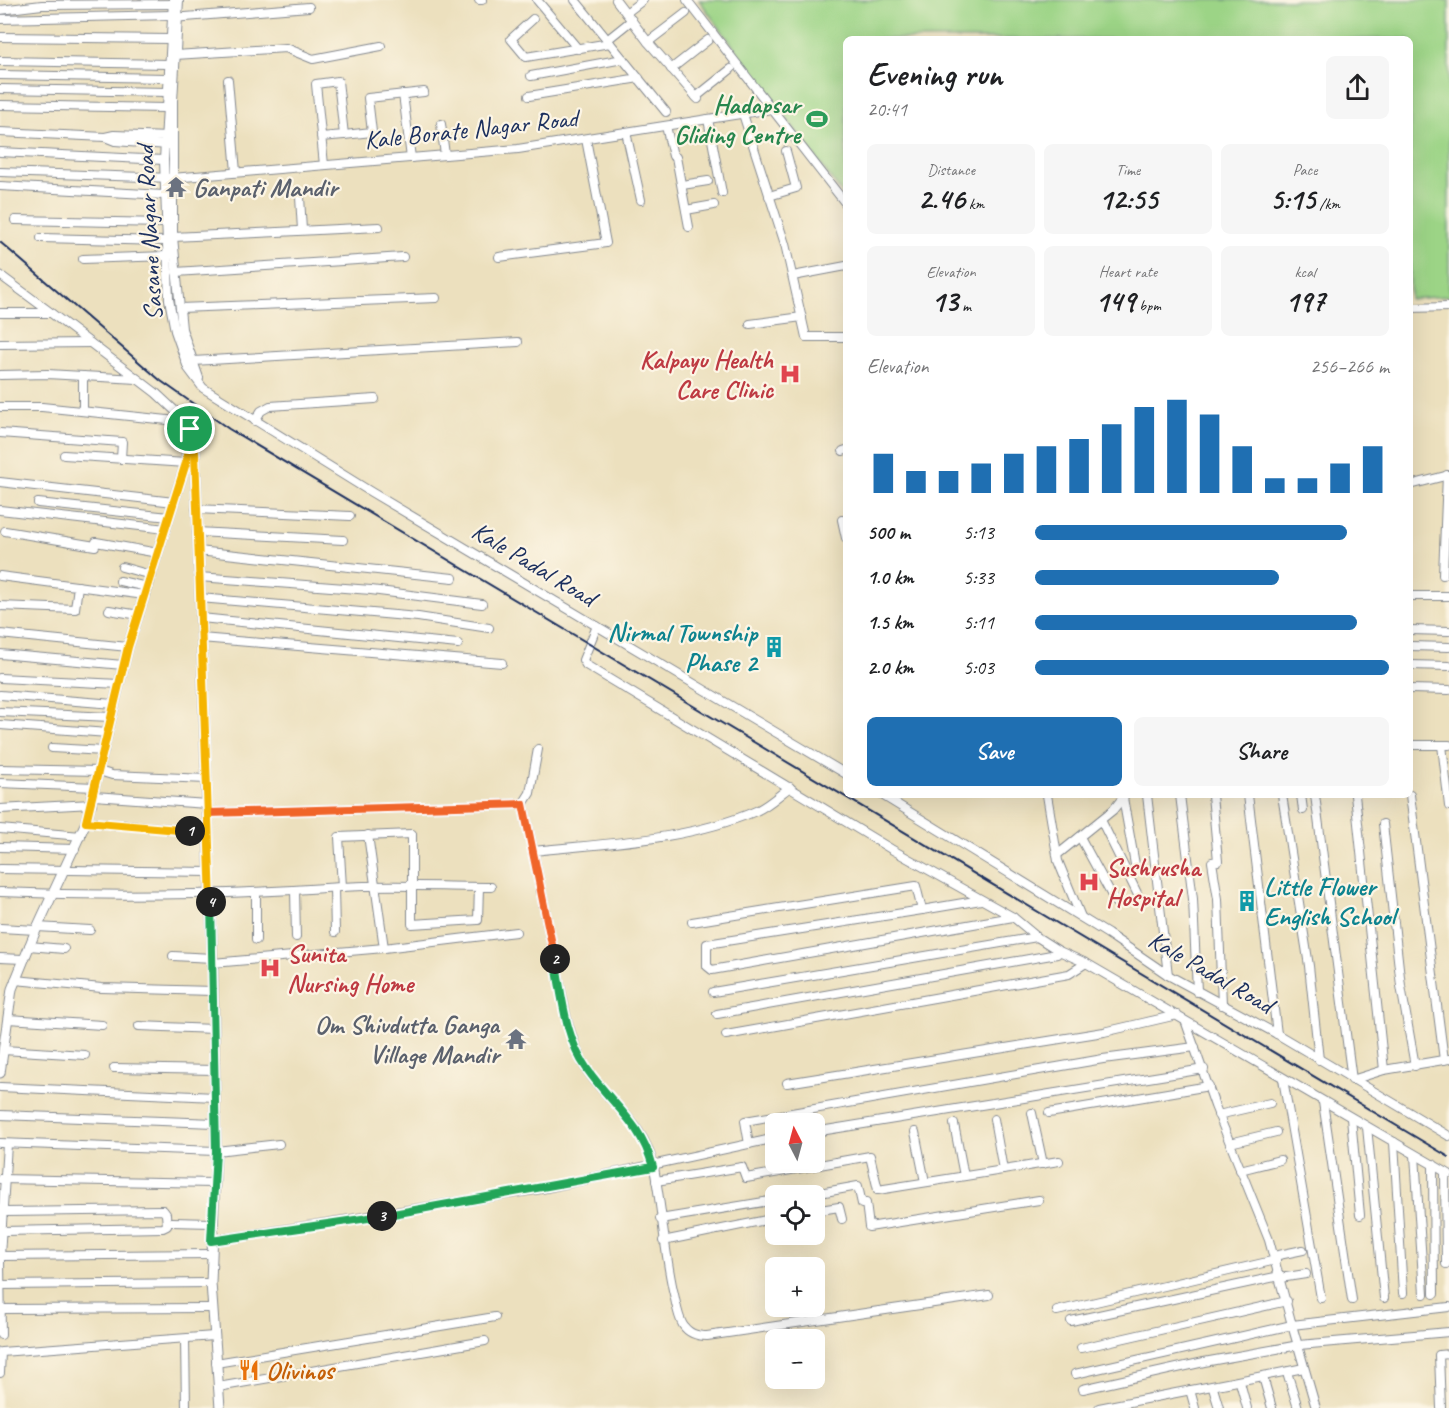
<!DOCTYPE html>
<meta charset="utf-8">
<style>
:root{--surface:#fff;--page:#f6f6f6;--text:#202124;--muted:#757577;--accent:#1f6fb2}
body{margin:0;font-family:Caveat,sans-serif;background:var(--page);color:var(--text);height:100vh;display:flex;flex-direction:column;font-size:22px;white-space:nowrap}
*{box-sizing:border-box;margin:0}
p{font-size:20px;color:var(--muted)}
.icon{flex:none;width:33px;height:33px;fill:none;stroke:currentColor;stroke-width:2;stroke-linecap:round;stroke-linejoin:round}
.map{position:relative;flex:1;overflow:hidden}
.panel{position:absolute;left:843px;top:36px;width:570px;height:762px;display:flex;flex-direction:column;background:var(--surface);border-radius:9px;box-shadow:0 6px 24px #0002}
.panel>*{flex:none}
.needle{width:39px;rotate:354deg}
.controls{position:absolute;left:765px;top:1113px;display:grid;gap:12px}
.controls a{display:grid;place-items:center;width:60px;height:60px;border-radius:9px;background:var(--surface);box-shadow:0 6px 24px #0002;font-size:30px}
.pin{position:absolute;display:grid;place-items:center;width:51px;height:51px;color:#fff;margin:-26px;border:3px solid #fff;border-radius:50%;box-shadow:0 2px 6px #0007}
.km{position:absolute;width:30px;height:30px;margin:-15px;border-radius:50%;background:#222;color:#fff;font-size:16px;line-height:30px;text-align:center}
.round{display:grid;place-items:center;flex:none;width:63px;height:63px;border-radius:9px;background:var(--page)}
.summary{display:flex;align-items:center;justify-content:space-between;height:102px;padding:0 24px}
h1{font-size:33px;font-weight:700;line-height:45px}
.figures{display:grid;grid-template-columns:repeat(3,1fr);gap:9px;height:102px;padding:6px 24px}
.figures div{display:grid;align-content:center;border-radius:9px;background:var(--page);text-align:center}
.figures b{font-size:30px;font-weight:700}
.figures small{font-size:16px;font-weight:400}
.figures p{font-size:16px}
.chart{height:168px;padding:12px 24px}
.chart p{display:flex;justify-content:space-between}
.chart svg{width:100%;height:108px;margin-top:6px;stroke:var(--accent);stroke-width:6}
.action{display:flex;gap:12px;margin-top:auto;padding:12px 24px}
.action a{flex:1;height:69px;border-radius:9px;background:var(--accent);color:#fff;font-size:24px;font-weight:700;line-height:69px;text-align:center}
.action a+a{background:var(--page);color:var(--text)}
ul{padding:0 24px;list-style:none;font-size:20px}
li{display:grid;grid-template-columns:96px 72px 1fr;align-items:center;height:45px}
li i{height:15px;border-radius:8px;background:var(--accent)}
.map>svg:first-child{display:block}
.green{fill:#9cd486;stroke:#5c8272;stroke-width:1.5}
.lines{fill:none;stroke-linecap:round;stroke-linejoin:round}
.minor-casing{stroke:#84888e;stroke-width:10}
.major-casing{stroke:#84888e;stroke-width:11}
.minor{stroke:#fff;stroke-width:8}
.major{stroke:#fff;stroke-width:9}
.rail{stroke:#1b2f5e;stroke-width:2}
.split-1-casing{stroke:#fff;stroke-width:12}
.split-2-casing{stroke:#fff;stroke-width:12}
.split-3-casing{stroke:#fff;stroke-width:12}
.split-4-casing{stroke:#fff;stroke-width:12}
.split-5-casing{stroke:#fff;stroke-width:12}
.split-1{stroke:#f5b400;stroke-width:8}
.split-2{stroke:#f0652b;stroke-width:8}
.split-3{stroke:#22a559;stroke-width:8}
.split-4{stroke:#22a559;stroke-width:8}
.split-5{stroke:#f5b400;stroke-width:8}
.labels{text-anchor:middle;dominant-baseline:central;stroke-width:4.5;stroke-linejoin:round;paint-order:stroke}
.leisure-label{font-size:26px;font-weight:bold;fill:#27864d;stroke:#fcf5e5;text-anchor:end}
.street-label{font-size:26px;fill:#1b2f5e;stroke:#fcf5e5}
.worship-label{font-size:26px;font-weight:bold;fill:#5b616d;stroke:#fcf5e5;text-anchor:start}
.health-label{font-size:26px;font-weight:bold;fill:#be3a42;stroke:#fcf5e5;text-anchor:start}
.culture-label{font-size:26px;font-weight:bold;fill:#0d838f;stroke:#fcf5e5;text-anchor:end}
.food-label{font-size:26px;font-weight:bold;fill:#c56008;stroke:#fcf5e5;text-anchor:start}
</style>
<div class="map">
<svg width="1449" height="1408" viewBox="0 0 1449 1408">
<rect width="100%" height="100%" fill="#fcf5e5"/>
<filter id="ink" filterUnits="userSpaceOnUse"><feTurbulence type="fractalNoise" baseFrequency=".0167" numOctaves="2"/><feDisplacementMap in="SourceGraphic" scale="12" xChannelSelector="R" yChannelSelector="G"/><feConvolveMatrix kernelMatrix="1 2 1 2 8 2 1 2 1" color-interpolation-filters="sRGB"/></filter>
<filter id="wash" filterUnits="userSpaceOnUse"><feTurbulence type="fractalNoise" baseFrequency=".008" numOctaves="4" result="noise"/><feDisplacementMap in="SourceGraphic" scale="24" xChannelSelector="R" yChannelSelector="G"/><feGaussianBlur stdDeviation="1.35" result="paint"/><feColorMatrix in="noise" values="0 0 0 0 0 0 0 0 0 0 0 0 0 0 0 0 0 1.4 0 .05"/><feComposite in="paint" operator="in"/></filter>
<g filter="url(#wash)">
<rect width="100%" height="100%" fill="#ece0be"/>
<path class="green" d="M 699,0 L 1449,0 L 1449,296 L 1410,299 L 1410,39 L 846,39 L 846,199 Z"/>
</g>
<g filter="url(#ink)">
<g class="lines">
<defs>
<g id="minor">
<path d="M 173,0 L 164,160 L 169,299 L 175,331 L 188,368 L 203,388 L 371,492 L 846,774"/>
<path d="M 179,0 L 173,101 L 173,237 L 182,329 L 199,378"/>
<path d="M 479,0 L 482,0"/>
<path d="M 537,0 L 578,49"/>
<path d="M 575,0 L 666,112"/>
<path d="M 616,0 L 648,42 L 698,99"/>
<path d="M 687,0 L 846,204"/>
<path d="M 0,10 L 42,5 L 172,4"/>
<path d="M 626,13 L 643,0"/>
<path d="M 173,18 L 309,7"/>
<path d="M 0,19 L 171,15"/>
<path d="M 533,19 L 511,39 L 526,57 L 610,43"/>
<path d="M 0,37 L 170,39"/>
<path d="M 607,40 L 632,20"/>
<path d="M 648,42 L 686,13"/>
<path d="M 175,55 L 286,48 L 313,59 L 381,46"/>
<path d="M 0,61 L 168,64"/>
<path d="M 671,69 L 708,40"/>
<path d="M 0,75 L 167,78"/>
<path d="M 531,76 L 623,59"/>
<path d="M 228,80 L 236,172"/>
<path d="M 0,89 L 167,92"/>
<path d="M 403,94 L 411,158"/>
<path d="M 529,96 L 639,78"/>
<path d="M 696,97 L 731,69"/>
<path d="M 0,105 L 165,108"/>
<path d="M 743,114 L 785,244 L 806,337 L 846,337"/>
<path d="M 708,119 L 722,193"/>
<path d="M 441,124 L 445,155"/>
<path d="M 666,126 L 673,156 L 676,157 L 689,227"/>
<path d="M 0,132 L 105,137 L 115,141 L 168,145"/>
<path d="M 626,132 L 641,200"/>
<path d="M 344,135 L 372,132 L 368,98 L 424,92"/>
<path d="M 105,137 L 114,135 L 169,137"/>
<path d="M 321,137 L 344,135 L 338,81 L 316,84 L 324,165"/>
<path d="M 0,152 L 164,160"/>
<path d="M 0,172 L 172,178 L 518,149 L 772,109"/>
<path d="M 682,185 L 708,181"/>
<path d="M 0,186 L 164,195"/>
<path d="M 769,196 L 796,188 L 786,151"/>
<path d="M 300,197 L 302,230"/>
<path d="M 686,210 L 714,205"/>
<path d="M 15,220 L 164,223"/>
<path d="M 173,237 L 379,227"/>
<path d="M 41,238 L 165,241"/>
<path d="M 499,257 L 606,243 L 586,139"/>
<path d="M 83,259 L 166,256"/>
<path d="M 176,272 L 403,257"/>
<path d="M 0,275 L 50,312"/>
<path d="M 793,276 L 846,266"/>
<path d="M 180,308 L 436,298"/>
<path d="M 1410,308 L 1449,307"/>
<path d="M 0,313 L 51,313 L 156,393 L 187,422 L 190,429"/>
<path d="M 750,324 L 802,317"/>
<path d="M 0,344 L 90,343"/>
<path d="M 193,361 L 518,342"/>
<path d="M 0,375 L 47,374 L 137,379"/>
<path d="M 0,407 L 42,407 L 187,422"/>
<path d="M 83,411 L 83,376"/>
<path d="M 255,421 L 261,411 L 270,406 L 375,399"/>
<path d="M 0,433 L 122,442 L 121,459"/>
<path d="M 843,451 L 846,450"/>
<path d="M 64,455 L 186,463"/>
<path d="M 0,482 L 174,502"/>
<path d="M 1410,485 L 1449,475"/>
<path d="M 38,503 L 169,517"/>
<path d="M 196,509 L 350,516"/>
<path d="M 0,510 L 166,529"/>
<path d="M 842,520 L 846,538"/>
<path d="M 5,531 L 95,546 L 96,542 L 158,553"/>
<path d="M 197,532 L 343,540"/>
<path d="M 198,551 L 453,578"/>
<path d="M 122,567 L 151,575"/>
<path d="M 1443,575 L 1447,475"/>
<path d="M 0,576 L 145,595"/>
<path d="M 199,577 L 371,590 L 482,604"/>
<path d="M 120,581 L 147,587"/>
<path d="M 1410,596 L 1449,596"/>
<path d="M 200,598 L 418,617 L 489,628"/>
<path d="M 0,606 L 75,609 L 78,586"/>
<path d="M 109,610 L 139,615"/>
<path d="M 201,618 L 458,644"/>
<path d="M 597,626 L 583,660 L 586,665 L 891,849 L 1013,917 L 712,970 L 707,966 L 707,944 L 922,910 L 916,886 L 692,922"/>
<path d="M 1410,630 L 1449,631"/>
<path d="M 0,634 L 128,647"/>
<path d="M 201,638 L 502,663"/>
<path d="M 1410,646 L 1449,647"/>
<path d="M 0,654 L 123,665"/>
<path d="M 1410,665 L 1449,666"/>
<path d="M 0,678 L 119,684"/>
<path d="M 1410,689 L 1449,690"/>
<path d="M 0,695 L 114,704"/>
<path d="M 0,712 L 111,717"/>
<path d="M 0,725 L 108,733"/>
<path d="M 1410,745 L 1449,745"/>
<path d="M 1442,745 L 1449,806"/>
<path d="M 52,748 L 104,751"/>
<path d="M 0,769 L 99,771 L 112,775 L 207,779"/>
<path d="M 0,783 L 95,787"/>
<path d="M 882,795 L 1108,934 L 1168,975 L 1277,1034 L 1449,1136"/>
<path d="M 1047,795 L 1058,861 L 1081,917"/>
<path d="M 1147,795 L 1168,975"/>
<path d="M 1180,795 L 1193,899 L 1197,992"/>
<path d="M 1212,795 L 1218,861 L 1212,862 L 1218,899 L 1222,1005"/>
<path d="M 1248,795 L 1277,1034"/>
<path d="M 1282,795 L 1309,966 L 1319,1060"/>
<path d="M 1301,795 L 1303,810"/>
<path d="M 1315,795 L 1352,1080 L 1384,1070 L 1449,1059"/>
<path d="M 1355,795 L 1384,1070"/>
<path d="M 1410,795 L 1444,1060"/>
<path d="M 94,796 L 207,804"/>
<path d="M 1123,798 L 1136,870"/>
<path d="M 523,804 L 533,851 C 607,843 686,841 756,811 C 768,806 779,795 790,787"/>
<path d="M 523,804 L 530,793 L 538,749"/>
<path d="M 0,809 L 92,804"/>
<path d="M 208,813 L 523,804"/>
<path d="M 1101,820 L 1137,893"/>
<path d="M 86,822 L 208,832"/>
<path d="M 1383,824 L 1401,986 L 1415,1066"/>
<path d="M 0,829 L 81,836"/>
<path d="M 368,835 L 384,948"/>
<path d="M 1080,837 L 1116,903"/>
<path d="M 0,847 L 75,849"/>
<path d="M 533,851 L 567,1020 C 572,1036 576,1053 585,1067 C 608,1104 644,1120 654,1168 C 662,1208 664,1249 673,1290 C 676,1301 677,1315 683,1325 C 689,1334 697,1336 707,1336 L 989,1295"/>
<path d="M 1057,855 L 1113,810 L 1125,795"/>
<path d="M 0,869 L 210,872"/>
<path d="M 342,887 L 339,837 L 412,834 L 412,924 L 478,920 L 479,887"/>
<path d="M 334,888 L 335,932"/>
<path d="M 295,890 L 296,937"/>
<path d="M 0,892 C 114,897 227,895 341,887 C 391,884 442,887 491,887"/>
<path d="M 256,892 L 256,940"/>
<path d="M 922,910 L 981,900"/>
<path d="M 37,927 L 90,930"/>
<path d="M 0,928 L 36,930"/>
<path d="M 29,946 L 64,949"/>
<path d="M 1059,951 L 1086,963 L 1449,1174"/>
<path d="M 173,956 L 213,958"/>
<path d="M 0,958 L 23,959"/>
<path d="M 213,963 L 384,948 L 516,932"/>
<path d="M 15,980 L 102,988 L 213,991"/>
<path d="M 713,992 L 1037,937 L 1013,917"/>
<path d="M 717,1014 L 1057,954 L 1059,951 L 1037,937"/>
<path d="M 8,1019 L 102,1025"/>
<path d="M 1186,1023 L 1215,1106 L 1269,1240 L 1292,1325 L 1449,1307"/>
<path d="M 139,1026 L 214,1029"/>
<path d="M 726,1035 L 1069,974 L 1086,963"/>
<path d="M 3,1050 L 85,1055"/>
<path d="M 114,1068 L 215,1070"/>
<path d="M 1283,1079 L 1321,1298"/>
<path d="M 787,1083 L 1104,1032 L 1177,1015"/>
<path d="M 0,1087 L 215,1097"/>
<path d="M 1323,1102 L 1352,1300"/>
<path d="M 1032,1113 L 1043,1164"/>
<path d="M 1049,1113 L 1209,1086"/>
<path d="M 0,1115 L 215,1123"/>
<path d="M 1218,1115 L 1270,1103"/>
<path d="M 1351,1118 L 1360,1215"/>
<path d="M 994,1119 L 1003,1170"/>
<path d="M 954,1124 L 964,1176"/>
<path d="M 1367,1127 L 1384,1298"/>
<path d="M 814,1132 L 1204,1069"/>
<path d="M 915,1132 L 925,1182"/>
<path d="M 1394,1142 L 1403,1293"/>
<path d="M 0,1143 L 216,1151 L 279,1144"/>
<path d="M 1230,1143 L 1276,1132"/>
<path d="M 749,1144 L 745,1121 L 1103,1059 L 1195,1047"/>
<path d="M 1415,1155 L 1424,1294"/>
<path d="M 1433,1164 L 1434,1294"/>
<path d="M 1240,1170 L 1280,1160"/>
<path d="M 1445,1172 L 1446,1264"/>
<path d="M 0,1179 L 214,1183"/>
<path d="M 656,1181 L 742,1167 L 746,1178 L 870,1156 L 878,1190 L 1059,1161"/>
<path d="M 803,1196 L 858,1186 L 862,1204 L 866,1203 L 869,1227 L 1039,1200"/>
<path d="M 814,1211 L 839,1207 L 842,1219"/>
<path d="M 660,1219 L 776,1200"/>
<path d="M 172,1222 L 212,1223"/>
<path d="M 3,1231 L 163,1228 L 167,1226 L 166,1214 L 163,1210 L 4,1212"/>
<path d="M 211,1241 L 541,1189 L 776,1138"/>
<path d="M 663,1241 L 776,1218"/>
<path d="M 0,1256 L 211,1254"/>
<path d="M 0,1256 L 7,1144"/>
<path d="M 1274,1256 L 1303,1250"/>
<path d="M 0,1259 L 1,1335"/>
<path d="M 1280,1278 L 1306,1274"/>
<path d="M 0,1285 L 211,1283"/>
<path d="M 1,1309 L 212,1308"/>
<path d="M 1057,1311 L 1276,1260"/>
<path d="M 1071,1321 L 1280,1276"/>
<path d="M 185,1339 L 186,1408"/>
<path d="M 1081,1348 L 1287,1301"/>
<path d="M 216,1363 L 495,1317"/>
<path d="M 1287,1372 L 1298,1408"/>
<path d="M 0,1373 L 1,1352 L 214,1336"/>
<path d="M 1075,1374 L 1292,1325 L 1316,1408"/>
<path d="M 1263,1377 L 1272,1408"/>
<path d="M 1240,1382 L 1247,1408"/>
<path d="M 218,1387 L 485,1341"/>
<path d="M 1213,1388 L 1219,1408"/>
<path d="M 1083,1389 L 1204,1362 L 1299,1345 L 1449,1332"/>
<path d="M 1190,1390 L 1195,1408"/>
<path d="M 1099,1408 L 1304,1368"/>
<path d="M 1441,1408 L 1439,1355 L 1449,1354"/>
</g>
<g id="major">
<path d="M 190,429 L 195,452 L 213,971 L 216,1151 L 211,1283 L 220,1408"/>
<path d="M 0,1073 L 12,989 L 36,930 L 86,822 L 128,647 L 186,463 L 188,434"/>
</g>
</defs>
<use href="#minor" class="minor-casing"/>
<use href="#major" class="major-casing"/>
<use href="#minor" class="minor"/>
<use href="#major" class="major"/>
<path class="rail" d="M 0,242 L 161,381 L 229,429 L 1449,1157"/>
</g>
</g>
<g class="lines" filter="url(#ink)">
<defs>
<path id="split-1" d="M 190,429 L 186,463 L 128,647 L 86,822 L 190,831"/>
<path id="split-2" d="M 190,831 L 208,832 L 208,813 L 523,804 L 555,959"/>
<path id="split-3" d="M 382,1216 L 653,1167 C 641,1122 612,1105 587,1069 C 565,1039 562,995 555,959"/>
<path id="split-4" d="M 211,902 L 216,1151 L 211,1241 L 382,1216"/>
<path id="split-5" d="M 190,429 L 195,452 L 211,902"/>
</defs>
<use href="#split-1" class="split-1-casing"/>
<use href="#split-2" class="split-2-casing"/>
<use href="#split-3" class="split-3-casing"/>
<use href="#split-4" class="split-4-casing"/>
<use href="#split-5" class="split-5-casing"/>
<use href="#split-1" class="split-1"/>
<use href="#split-2" class="split-2"/>
<use href="#split-3" class="split-3"/>
<use href="#split-4" class="split-4"/>
<use href="#split-5" class="split-5"/>
</g>
<defs>
<symbol id="stadium-bare" viewBox="-9 -9 18 18"><path d="M0-5a6.5 5 0 1 0 0 10a6.5 5 0 1 0 0-10ZM-3.5-1.8h7v3.6h-7Z" fill="#2e9e5b" stroke="#fcf5e5" stroke-width="2.5" paint-order="stroke"/></symbol>
<symbol id="temple-bare" viewBox="-9 -9 18 18"><path d="M0-6L5-2H3V0L6.5 2.5H4V6H1.5V3h-3V6H-4V2.5H-6.5L-3 0V-2H-5Z" fill="#6b7280" stroke="#fcf5e5" stroke-width="2.5" paint-order="stroke"/></symbol>
<symbol id="hospital-bare" viewBox="-9 -9 18 18"><path d="M-5-5h3v3.5h4V-5h3V5h-3V1.5h-4V5h-3Z" fill="#e0444e" stroke="#fcf5e5" stroke-width="2.5" paint-order="stroke"/></symbol>
<symbol id="building-bare" viewBox="-9 -9 18 18"><path d="M-4-6H4V6H1V3H-1V6H-4ZM-2.5-4.3h1.7v1.8h-1.7ZM.8-4.3h1.7v1.8H.8ZM-2.5-1h1.7V.8h-1.7ZM.8-1h1.7V.8H.8Z" fill="#0f9aa8" stroke="#fcf5e5" stroke-width="2.5" paint-order="stroke"/></symbol>
<symbol id="restaurant-bare" viewBox="-9 -9 18 18"><path d="M-5-6h1v4h1v-4h1v4h1v-4h1v5L-1.5 .5V6h-2V.5L-5-1ZM5-6V6H3V1.5H1.5Q1.5-4 5-6Z" fill="#e8710a" stroke="#fcf5e5" stroke-width="2.5" paint-order="stroke"/></symbol>
</defs>
<g fill-rule="evenodd">
<use href="#stadium-bare" x="802" y="104" width="30" height="30"/>
<use href="#temple-bare" x="161" y="172" width="30" height="30"/>
<use href="#hospital-bare" x="775" y="359" width="30" height="30"/>
<use href="#building-bare" x="759" y="632" width="30" height="30"/>
<use href="#hospital-bare" x="1074" y="867" width="30" height="30"/>
<use href="#building-bare" x="1232" y="886" width="30" height="30"/>
<use href="#hospital-bare" x="255" y="953" width="30" height="30"/>
<use href="#temple-bare" x="501" y="1024" width="30" height="30"/>
<use href="#restaurant-bare" x="234" y="1355" width="30" height="30"/>
</g>
<g class="labels">
<g class="leisure-label">
<text x="800" y="104">Hadapsar<tspan x="800" dy="30">Gliding Centre</tspan></text>
</g>
<g class="street-label">
<text transform="translate(471 129) rotate(-6)">Kale Borate Nagar Road</text>
<text transform="translate(149 233) rotate(-93)">Sasane Nagar Road</text>
<text transform="translate(534 564) rotate(31)">Kale Padal Road</text>
<text transform="translate(1211 972) rotate(30)">Kale Padal Road</text>
</g>
<g class="worship-label">
<text x="193" y="187">Ganpati Mandir</text>
<text x="499" y="1024" text-anchor="end">Om Shivdutta Ganga<tspan x="499" dy="30">Village Mandir</tspan></text>
</g>
<g class="health-label">
<text x="773" y="359" text-anchor="end">Kalpayu Health<tspan x="773" dy="30">Care Clinic</tspan></text>
<text x="1106" y="867">Sushrusha<tspan x="1106" dy="30">Hospital</tspan></text>
<text x="287" y="953">Sunita<tspan x="287" dy="30">Nursing Home</tspan></text>
</g>
<g class="culture-label">
<text x="757" y="632">Nirmal Township<tspan x="757" dy="30">Phase 2</tspan></text>
<text x="1264" y="886" text-anchor="start">Little Flower<tspan x="1264" dy="30">English School</tspan></text>
</g>
<g class="food-label">
<text x="266" y="1370">Olivinos</text>
</g>
</g>
</svg>
<div class="controls">
<a><svg class="needle" viewBox="-14 -14 28 28"><path d="M0-13l5 13h-10z" fill="#e53935"/><path d="M0 13l5-13h-10z" fill="#757577"/></svg></a>
<a><svg class="icon" aria-label="locate" viewBox="0 0 24 24"><circle cx="12" cy="12" r="6"/><path d="M12 2v4M12 18v4M2 12h4M18 12h4"/></svg></a>
<a>+</a>
<a>−</a>
</div>
<div class="pin" style="left:190px;top:429px;background:#1e9e55"><svg class="icon" aria-label="arrive" viewBox="0 0 24 24"><path d="M6 21V4h12l-3 4 3 4H6"/></svg></div>
<b class="km" style="left:190px;top:831px">1</b>
<b class="km" style="left:555px;top:959px">2</b>
<b class="km" style="left:382px;top:1216px">3</b>
<b class="km" style="left:211px;top:902px">4</b>
<section class="panel">
<div class="summary"><div><h1>Evening run</h1><p>20:41</p></div><a class="round"><svg class="icon" aria-label="share" viewBox="0 0 24 24"><path d="M12 15V3M7 8l5-5 5 5M5 13v7h14v-7"/></svg></a></div>
<div class="figures">
<div><p>Distance</p><b>2.46<small> km</small></b></div>
<div><p>Time</p><b>12:55</b></div>
<div><p>Pace</p><b>5:15<small> /km</small></b></div>
</div>
<div class="figures">
<div><p>Elevation</p><b>13<small> m</small></b></div>
<div><p>Heart rate</p><b>149<small> bpm</small></b></div>
<div><p>kcal</p><b>197</b></div>
</div>
<div class="chart"><p><span>Elevation</span>256–266 m</p>
<svg viewBox="0 0 160 44" preserveAspectRatio="none"><path d="M5 44V28M15 44V35M25 44V35M35 44V32M45 44V28M55 44V25M65 44V22M75 44V16M85 44V9M95 44V6M105 44V12M115 44V25M125 44V38M135 44V38M145 44V32M155 44V25"/></svg>
</div>
<ul>
<li><b>500 m</b>5:13<i style="width:88%"></i></li>
<li><b>1.0 km</b>5:33<i style="width:69%"></i></li>
<li><b>1.5 km</b>5:11<i style="width:91%"></i></li>
<li><b>2.0 km</b>5:03<i style="width:100%"></i></li>
</ul>
<div class="action"><a>Save</a><a>Share</a></div>
</section>
</div>
